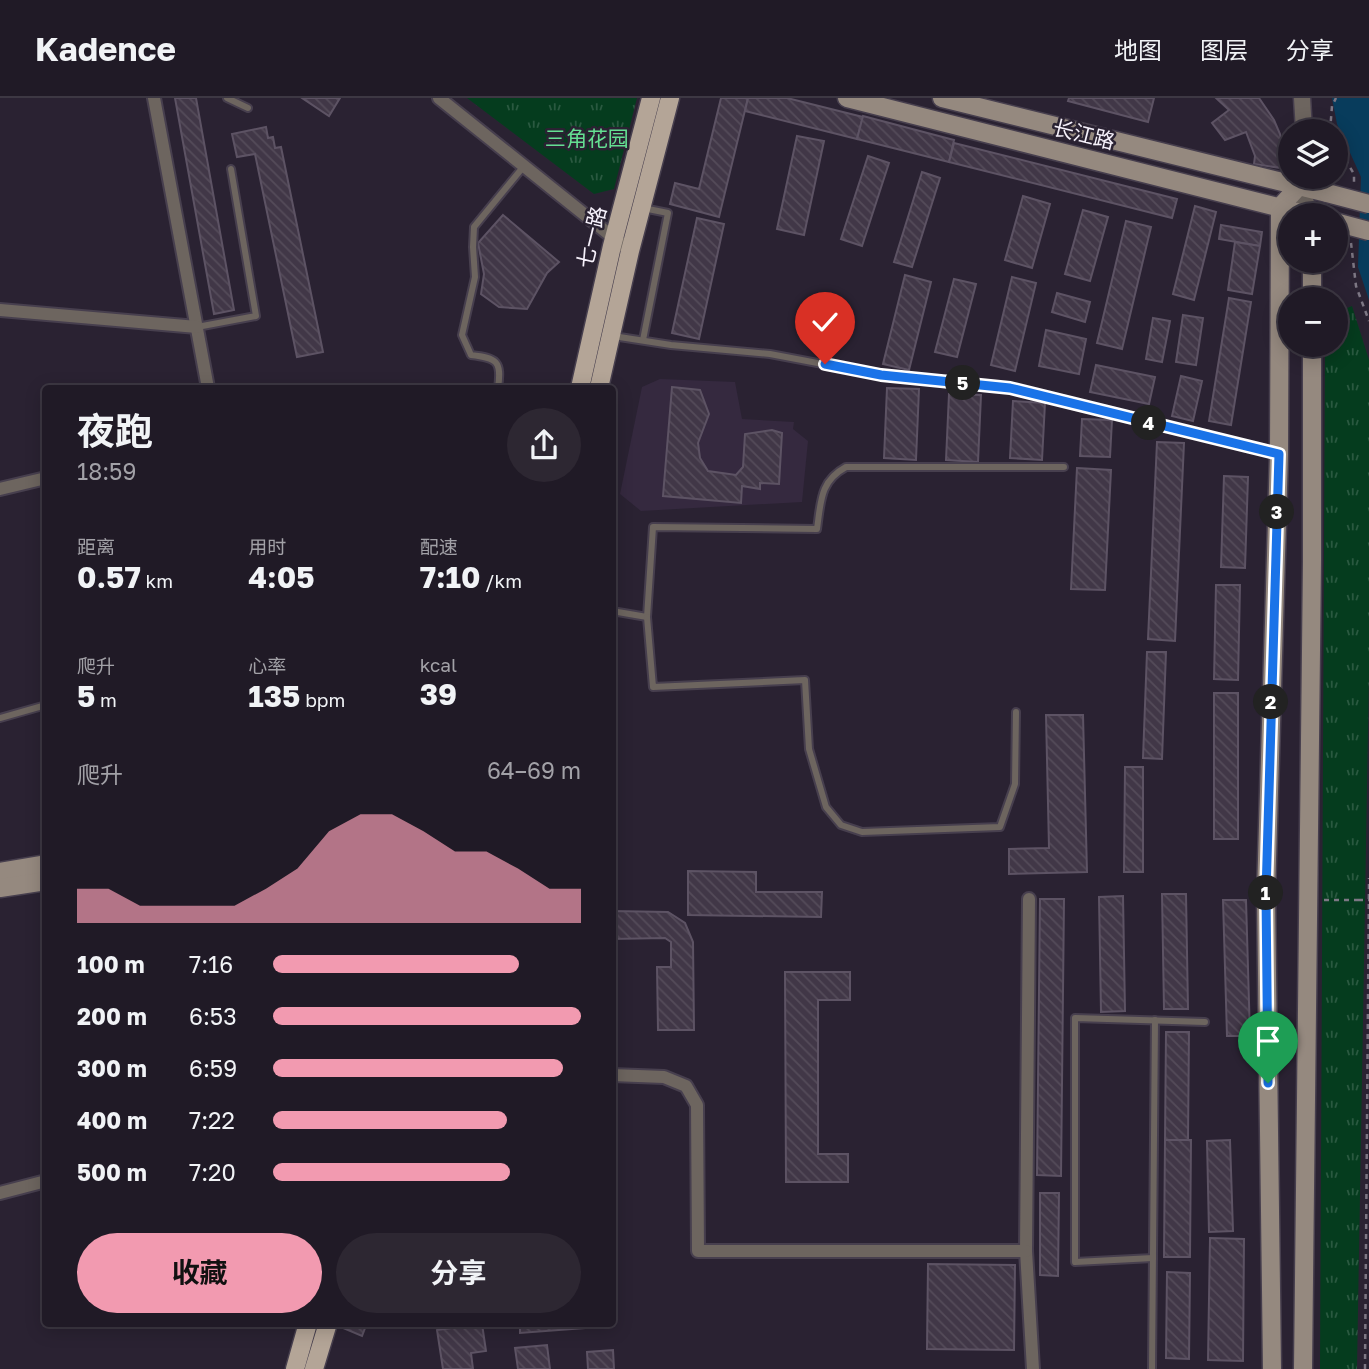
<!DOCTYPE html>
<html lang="zh">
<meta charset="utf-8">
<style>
:root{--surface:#201a26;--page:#2d2732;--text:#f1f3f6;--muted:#a2a1a7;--line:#3d3843;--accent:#f29ab0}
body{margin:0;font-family:"Golos Text","Noto Sans SC",sans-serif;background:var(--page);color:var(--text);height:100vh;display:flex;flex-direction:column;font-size:26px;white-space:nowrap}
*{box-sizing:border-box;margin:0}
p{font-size:23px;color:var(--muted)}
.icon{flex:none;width:38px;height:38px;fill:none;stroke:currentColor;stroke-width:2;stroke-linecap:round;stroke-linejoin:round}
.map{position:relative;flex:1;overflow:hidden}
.details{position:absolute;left:42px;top:287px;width:574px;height:942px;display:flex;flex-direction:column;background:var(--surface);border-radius:7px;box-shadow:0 4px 18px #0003,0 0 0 2px var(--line)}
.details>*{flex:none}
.controls{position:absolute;left:1278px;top:21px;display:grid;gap:14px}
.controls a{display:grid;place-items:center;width:70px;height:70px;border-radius:50%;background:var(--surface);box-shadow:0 4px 18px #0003,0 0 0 2px var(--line);font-size:35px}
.pin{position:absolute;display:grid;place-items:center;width:60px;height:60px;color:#fff;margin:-72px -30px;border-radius:50% 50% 50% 0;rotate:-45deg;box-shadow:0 0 7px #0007}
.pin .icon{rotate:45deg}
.km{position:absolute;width:35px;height:35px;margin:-18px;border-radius:50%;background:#222;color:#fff;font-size:19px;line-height:35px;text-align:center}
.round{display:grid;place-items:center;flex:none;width:74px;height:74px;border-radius:37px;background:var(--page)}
.summary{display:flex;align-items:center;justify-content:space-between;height:119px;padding:0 35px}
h1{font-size:38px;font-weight:700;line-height:52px}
.metrics{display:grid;grid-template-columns:repeat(3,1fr);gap:10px;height:119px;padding:7px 35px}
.metrics div{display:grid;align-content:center}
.metrics b{font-size:30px;font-weight:700}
.metrics small{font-size:19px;font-weight:400}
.metrics p{font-size:19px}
.chart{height:196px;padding:14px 35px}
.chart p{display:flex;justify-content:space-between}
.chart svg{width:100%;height:126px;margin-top:7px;fill:var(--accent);opacity:.7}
.cta{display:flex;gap:14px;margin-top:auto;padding:14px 35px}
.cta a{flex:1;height:80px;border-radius:42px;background:var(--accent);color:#111;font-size:28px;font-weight:700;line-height:80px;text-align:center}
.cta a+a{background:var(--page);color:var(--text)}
ul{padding:0 35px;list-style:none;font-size:23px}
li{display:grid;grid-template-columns:112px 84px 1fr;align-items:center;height:52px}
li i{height:18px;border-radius:9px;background:var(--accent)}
header{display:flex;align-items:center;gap:42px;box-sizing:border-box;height:98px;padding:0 35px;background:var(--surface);border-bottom:2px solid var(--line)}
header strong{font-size:33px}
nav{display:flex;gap:38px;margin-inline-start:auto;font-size:24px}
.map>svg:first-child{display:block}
.built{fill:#35293f}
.park{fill:url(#park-tufts)}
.water{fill:#083c5c}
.building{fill:url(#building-back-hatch);stroke:#5d5364;stroke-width:2}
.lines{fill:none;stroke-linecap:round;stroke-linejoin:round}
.service-casing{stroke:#473f4e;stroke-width:10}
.minor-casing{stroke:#473f4e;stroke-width:16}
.tertiary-casing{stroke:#473f4e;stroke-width:19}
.secondary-casing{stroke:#473f4e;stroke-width:21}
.primary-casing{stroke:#473f4e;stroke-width:21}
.path{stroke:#7d7784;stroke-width:2.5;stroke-dasharray:5 5;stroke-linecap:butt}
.service{stroke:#6d655f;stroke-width:6}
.minor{stroke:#6d655f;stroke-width:12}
.tertiary{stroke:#6d655f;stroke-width:16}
.secondary{stroke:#95897f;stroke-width:18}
.primary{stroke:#b4a597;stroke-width:18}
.secondary-bridge-casing{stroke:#473f4e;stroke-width:21;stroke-linecap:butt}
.path-bridge{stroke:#7d7784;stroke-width:2.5;stroke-dasharray:5 5;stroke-linecap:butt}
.secondary-bridge{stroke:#95897f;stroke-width:18}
.route-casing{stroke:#fff;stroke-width:14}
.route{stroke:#1a73e8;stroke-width:9}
.labels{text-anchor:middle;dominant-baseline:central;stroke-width:5;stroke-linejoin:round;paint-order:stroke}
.street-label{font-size:21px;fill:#f6f1fb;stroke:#2a2232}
.park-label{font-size:21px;fill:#64df92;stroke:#2a2232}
</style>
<header>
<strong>Kadence</strong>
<nav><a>地图</a><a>图层</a><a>分享</a></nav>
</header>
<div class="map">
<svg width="1369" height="1271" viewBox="0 0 1369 1271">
<defs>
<pattern id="park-tufts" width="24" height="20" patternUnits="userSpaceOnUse" patternTransform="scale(1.75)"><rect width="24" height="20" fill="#053c1e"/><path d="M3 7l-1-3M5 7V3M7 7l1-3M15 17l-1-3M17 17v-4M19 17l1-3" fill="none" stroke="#2a5940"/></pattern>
<pattern id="building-back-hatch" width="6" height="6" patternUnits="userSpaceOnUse" patternTransform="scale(1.75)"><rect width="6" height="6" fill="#413747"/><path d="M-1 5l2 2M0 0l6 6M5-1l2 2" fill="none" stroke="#544b59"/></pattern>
</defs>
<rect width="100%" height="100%" fill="#2a2232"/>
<path class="built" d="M 660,281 L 735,284 L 742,321 L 794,324 L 793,331 L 808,343 L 802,404 L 641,413 L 620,396 L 642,289 Z"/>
<g class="park">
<path d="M 467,0 L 637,0 L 614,91 L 594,96 Z"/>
<path d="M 1352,208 L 1369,262 L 1369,573 L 1357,1271 L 1320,1271 L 1325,247 L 1335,247 L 1335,215 Z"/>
</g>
<path class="water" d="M 1332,0 L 1369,0 L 1369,202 L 1358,169 L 1361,79 L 1337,26 Z"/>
<g class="building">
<path d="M 175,0 L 196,0 L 234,212 L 214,216 Z"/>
<path d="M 302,0 L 340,0 L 329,18 Z"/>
<path d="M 721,0 L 748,0 L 719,119 L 670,106 L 675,85 L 699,91 Z"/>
<path d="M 748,0 L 787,0 L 863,19 L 857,41 L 745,13 Z"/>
<path d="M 1069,0 L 1154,0 L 1148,24 L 1068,3 Z"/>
<path d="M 1216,0 L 1259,0 L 1274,22 L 1280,36 L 1283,51 L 1281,70 L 1254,66 L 1255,58 L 1246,34 L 1225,42 L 1212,25 L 1229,12 Z"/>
<path d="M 863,18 L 954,42 L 949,64 L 857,41 Z"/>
<path d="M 266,29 L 268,40 L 273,39 L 275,50 L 281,49 L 323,254 L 297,259 L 255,56 L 237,59 L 232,36 Z"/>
<path d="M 797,38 L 824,43 L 804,137 L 777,131 Z"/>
<path d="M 954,45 L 1177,101 L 1172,120 L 949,64 Z"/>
<path d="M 868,58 L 889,65 L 862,148 L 841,141 Z"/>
<path d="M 922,74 L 940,80 L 912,169 L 894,164 Z"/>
<path d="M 1023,98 L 1050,106 L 1032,170 L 1005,162 Z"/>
<path d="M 1195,108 L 1216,114 L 1194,202 L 1173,196 Z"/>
<path d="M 1083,112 L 1108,119 L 1090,183 L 1065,176 Z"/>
<path d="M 503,117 L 559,164 L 547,175 L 527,211 L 499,209 L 481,196 L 484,176 L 478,145 Z"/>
<path d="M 697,120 L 724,126 L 699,241 L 672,235 Z"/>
<path d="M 1126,123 L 1151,129 L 1122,251 L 1097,245 Z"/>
<path d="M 1221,127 L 1262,134 L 1260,148 L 1219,141 Z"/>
<path d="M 1235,144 L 1260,148 L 1252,196 L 1228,192 Z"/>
<path d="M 905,177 L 931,184 L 909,272 L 883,266 Z"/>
<path d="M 1012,179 L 1036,185 L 1015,273 L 991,267 Z"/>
<path d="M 954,181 L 976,186 L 957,259 L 935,254 Z"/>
<path d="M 1057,195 L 1090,204 L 1085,224 L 1052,214 Z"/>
<path d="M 1229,200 L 1251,204 L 1231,327 L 1209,323 Z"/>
<path d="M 1183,217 L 1203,220 L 1196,267 L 1176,264 Z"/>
<path d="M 1153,220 L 1170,223 L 1162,264 L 1146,261 Z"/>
<path d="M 1046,232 L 1086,241 L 1079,276 L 1039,268 Z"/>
<path d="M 1096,267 L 1155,279 L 1149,306 L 1090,294 Z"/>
<path d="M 1181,278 L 1202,283 L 1193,323 L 1172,318 Z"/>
<path d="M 672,289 L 700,292 L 709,316 L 698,345 L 700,360 L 708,373 L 736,377 L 743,369 L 745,336 L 772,332 L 782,335 L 779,386 L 760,385 L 760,391 L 742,388 L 741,405 L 663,398 Z"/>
<path d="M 887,290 L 919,291 L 916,362 L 884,360 Z"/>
<path d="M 949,296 L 981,297 L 978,364 L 946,362 Z"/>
<path d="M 1013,303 L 1045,305 L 1042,362 L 1010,360 Z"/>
<path d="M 1082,321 L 1112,322 L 1110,359 L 1080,358 Z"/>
<path d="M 1157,344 L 1184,345 L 1175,543 L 1148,541 Z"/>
<path d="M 1077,370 L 1111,372 L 1105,492 L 1071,491 Z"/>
<path d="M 1224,378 L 1248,379 L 1245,470 L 1221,469 Z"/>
<path d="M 1216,487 L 1240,487 L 1238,582 L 1214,581 Z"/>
<path d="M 1147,554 L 1166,554 L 1162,661 L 1143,660 Z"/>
<rect x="1214" y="595" width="24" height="146"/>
<path d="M 1046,617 L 1083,617 L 1087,774 L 1009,776 L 1009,751 L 1049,750 Z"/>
<path d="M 1125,669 L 1143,669 L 1143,774 L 1124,774 Z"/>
<path d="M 688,773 L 756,774 L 756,794 L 822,794 L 821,819 L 688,817 Z"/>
<path d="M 1162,796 L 1186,796 L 1188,911 L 1164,911 Z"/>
<path d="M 1123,798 L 1125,913 L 1101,914 L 1099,799 Z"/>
<path d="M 1040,801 L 1064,801 L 1061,1078 L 1037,1077 Z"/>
<path d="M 1223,802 L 1246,802 L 1250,938 L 1227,938 Z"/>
<path d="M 612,813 L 668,814 L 685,825 L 693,844 L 694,932 L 658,932 L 657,869 L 671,869 L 671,844 L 665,840 L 612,841 Z"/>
<path d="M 785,874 L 850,874 L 850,902 L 818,902 L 818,1056 L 848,1056 L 848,1084 L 786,1084 Z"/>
<path d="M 1166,934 L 1189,934 L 1188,1042 L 1165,1042 Z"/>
<path d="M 1165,1042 L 1191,1042 L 1190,1159 L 1164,1159 Z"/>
<path d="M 1230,1042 L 1233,1133 L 1209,1134 L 1207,1043 Z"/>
<path d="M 1040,1095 L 1059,1095 L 1058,1178 L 1040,1177 Z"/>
<path d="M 1210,1140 L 1244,1141 L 1243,1263 L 1208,1262 Z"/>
<path d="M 928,1166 L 1015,1167 L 1014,1252 L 927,1251 Z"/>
<path d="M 1167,1174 L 1190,1175 L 1189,1261 L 1166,1260 Z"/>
<path d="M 345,1225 L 367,1225 L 362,1238 L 343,1230 Z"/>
<path d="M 520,1225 L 598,1225 L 598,1229 L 520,1235 Z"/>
<path d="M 482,1226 L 486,1253 L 471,1255 L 473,1271 L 443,1271 L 437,1232 Z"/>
<path d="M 547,1247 L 550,1271 L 518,1271 L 515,1250 Z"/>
<path d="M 613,1252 L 614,1271 L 588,1271 L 587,1254 Z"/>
</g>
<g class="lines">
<defs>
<g id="service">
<path d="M 227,0 L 248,10"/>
<path d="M 643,110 L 668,115 L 643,242"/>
<path d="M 197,229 L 256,218 L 231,71"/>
<path d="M 613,238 L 671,247 L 770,256 L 881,277 L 1010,290 L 1277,356"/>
<path d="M 498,290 C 502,263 497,260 471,257 L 462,237 L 475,179 L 473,149 L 474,129 L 524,68"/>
<path d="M 612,513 L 647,519 L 653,429 L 817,431 C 821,403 820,383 846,369 L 1064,369"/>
<path d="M 647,519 L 653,589 L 805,582 L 809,651 L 826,709 L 841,727 L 862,734 L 1000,729 L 1015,686 L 1016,614"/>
<path d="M 0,620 L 46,607"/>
<path d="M 1153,1160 L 1075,1164 L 1075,920 L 1205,924"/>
<path d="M 1152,1271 L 1155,922"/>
</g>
<g id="minor">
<path d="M 154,0 L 208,290"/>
<path d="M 439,0 L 630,153"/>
<path d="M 0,212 L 197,229"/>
<path d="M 0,391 L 46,380"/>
<path d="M 1029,801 L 1026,1153 L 1033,1271"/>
<path d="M 612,977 L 664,979 L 686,988 L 697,1007 L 698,1153 L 1026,1153"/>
<path d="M 0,1095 L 46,1083"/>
</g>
<g id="tertiary">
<path d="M 1302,0 L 1304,33"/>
<path d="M 1301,79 L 1299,88 L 1311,117"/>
</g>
<g id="secondary">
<path d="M 847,0 L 1309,117"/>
<path d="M 942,0 L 1327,95"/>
<path d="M 1312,163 L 1312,201"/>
<path d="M 0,774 L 46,766"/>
<path d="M 0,790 L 46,783"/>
<path d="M 1272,1271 L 1266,795 L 1279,356 L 1280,109 L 1299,88"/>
<path d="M 1303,1271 L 1312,463 L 1312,247"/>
</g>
<g id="primary">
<path d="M 580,290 L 612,148 L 651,0"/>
<path d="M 599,290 L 630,153 L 670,0"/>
<path d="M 295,1271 L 308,1225"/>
<path d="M 314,1271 L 328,1225"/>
</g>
</defs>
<use href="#service" class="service-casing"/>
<use href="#minor" class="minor-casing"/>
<use href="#tertiary" class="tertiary-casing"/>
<use href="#secondary" class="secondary-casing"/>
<use href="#primary" class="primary-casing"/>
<g class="path">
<path d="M 1330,33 L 1332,8 L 1336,0"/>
<path d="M 1335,44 L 1354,76 L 1354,86"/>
<path d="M 1351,145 L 1356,188 L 1369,223"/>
<path d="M 1324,802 L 1358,802"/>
<path d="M 1365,1271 L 1369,780"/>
</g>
<use href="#service" class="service"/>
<use href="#minor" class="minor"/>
<use href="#tertiary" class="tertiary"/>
<use href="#secondary" class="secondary"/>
<use href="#primary" class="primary"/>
<defs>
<g id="secondary-bridge">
<path d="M 1327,95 L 1369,106"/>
<path d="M 1335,124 L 1369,133"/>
</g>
</defs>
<use href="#secondary-bridge" class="secondary-bridge-casing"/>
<path class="path-bridge" d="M 1358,802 L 1369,802"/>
<use href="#secondary-bridge" class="secondary-bridge"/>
</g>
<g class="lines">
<defs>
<path id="route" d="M 825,266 L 881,277 L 1010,290 L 1279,356 L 1266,795 L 1268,985"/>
</defs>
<use href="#route" class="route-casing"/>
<use href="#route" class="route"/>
</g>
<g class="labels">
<g class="street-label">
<text transform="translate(1084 36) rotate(14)">长江路</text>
<text transform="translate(591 139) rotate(-76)">七一路</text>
</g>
<g class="park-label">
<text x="587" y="40">三角花园</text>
</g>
</g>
</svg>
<div class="controls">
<a><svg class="icon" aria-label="layers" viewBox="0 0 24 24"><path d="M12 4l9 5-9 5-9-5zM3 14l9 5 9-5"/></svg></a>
<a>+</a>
<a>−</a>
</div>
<div class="pin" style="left:1268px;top:985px;background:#1e9e55"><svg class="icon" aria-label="arrive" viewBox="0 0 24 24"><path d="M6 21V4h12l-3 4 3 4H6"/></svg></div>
<div class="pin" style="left:825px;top:266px;background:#d93025"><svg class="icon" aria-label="check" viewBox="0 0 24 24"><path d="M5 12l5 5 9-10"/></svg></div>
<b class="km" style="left:1266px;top:795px">1</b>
<b class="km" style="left:1271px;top:604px">2</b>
<b class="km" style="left:1277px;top:414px">3</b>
<b class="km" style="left:1149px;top:325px">4</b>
<b class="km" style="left:963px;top:285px">5</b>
<section class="details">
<div class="summary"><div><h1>夜跑</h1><p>18:59</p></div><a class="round"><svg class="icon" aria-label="share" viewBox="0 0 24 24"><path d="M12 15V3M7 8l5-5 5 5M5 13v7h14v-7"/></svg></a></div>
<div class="metrics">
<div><p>距离</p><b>0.57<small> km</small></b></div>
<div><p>用时</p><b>4:05</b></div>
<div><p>配速</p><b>7:10<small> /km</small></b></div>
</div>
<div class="metrics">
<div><p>爬升</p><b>5<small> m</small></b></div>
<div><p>心率</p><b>135<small> bpm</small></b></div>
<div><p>kcal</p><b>39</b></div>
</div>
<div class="chart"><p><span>爬升</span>64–69 m</p>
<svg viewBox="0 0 160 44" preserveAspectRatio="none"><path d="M0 44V32L10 32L20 38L30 38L40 38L50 38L60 32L70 25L80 12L90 6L100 6L110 12L120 19L130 19L140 25L150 32L160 32V44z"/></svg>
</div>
<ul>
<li><b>100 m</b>7:16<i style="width:80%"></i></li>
<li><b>200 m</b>6:53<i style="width:100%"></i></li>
<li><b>300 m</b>6:59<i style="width:94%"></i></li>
<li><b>400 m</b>7:22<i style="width:76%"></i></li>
<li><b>500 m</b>7:20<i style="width:77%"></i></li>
</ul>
<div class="cta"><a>收藏</a><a>分享</a></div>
</section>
</div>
